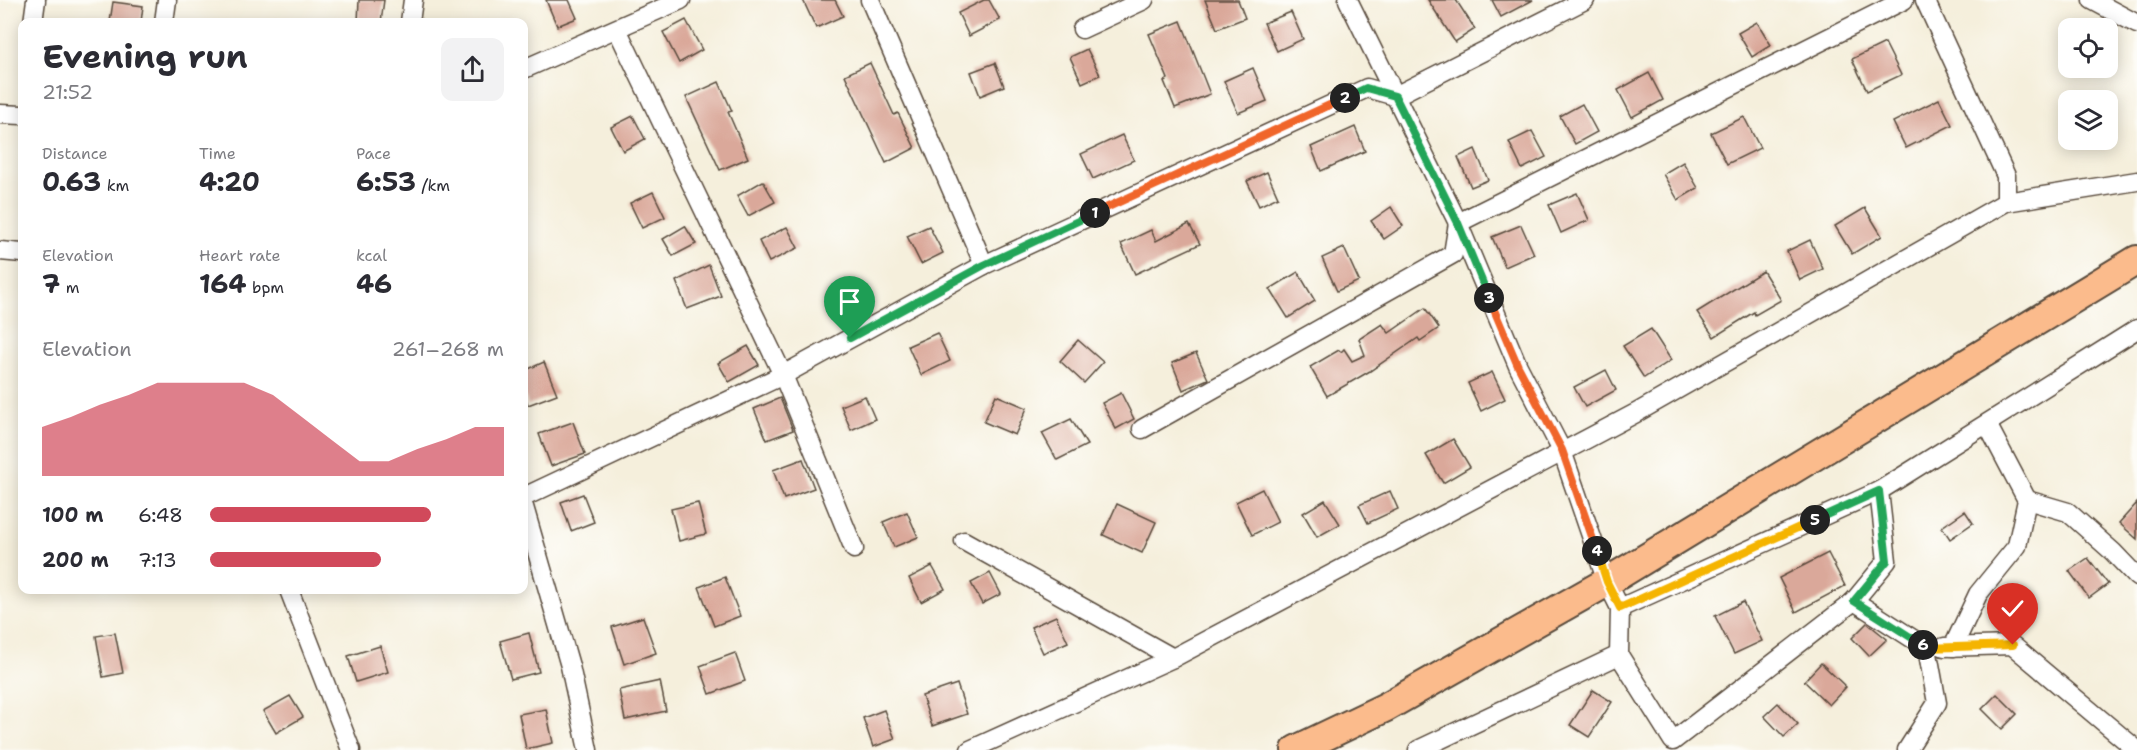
<!DOCTYPE html>
<meta charset="utf-8">
<style>
:root{--surface:#fff;--page:#f2f2f3;--text:#2b2b33;--muted:#7c7c81;--accent:#d1495b}
body{margin:0;font-family:"Shantell Sans",sans-serif;background:var(--page);color:var(--text);height:100vh;display:flex;flex-direction:column;font-size:22px;white-space:nowrap}
*{box-sizing:border-box;margin:0}
p{font-size:20px;color:var(--muted)}
.icon{flex:none;width:33px;height:33px;fill:none;stroke:currentColor;stroke-width:2;stroke-linecap:round;stroke-linejoin:round}
.map{position:relative;flex:1;overflow:hidden}
.panel{position:absolute;left:18px;top:18px;width:510px;height:576px;display:flex;flex-direction:column;background:var(--surface);border-radius:12px;box-shadow:0 3px 15px #0003}
.panel>*{flex:none}
.tools{position:absolute;left:2058px;top:18px;display:grid;gap:12px}
.tools a{display:grid;place-items:center;width:60px;height:60px;border-radius:12px;background:var(--surface);box-shadow:0 3px 15px #0003;font-size:30px}
.pin{position:absolute;display:grid;place-items:center;width:51px;height:51px;color:#fff;margin:-62px -26px;border-radius:50% 50% 50% 0;rotate:-45deg;box-shadow:0 0 6px #0007}
.pin .icon{rotate:45deg}
.km{position:absolute;width:30px;height:30px;margin:-15px;border-radius:50%;background:#222;color:#fff;font-size:16px;line-height:30px;text-align:center}
.round{display:grid;place-items:center;flex:none;width:63px;height:63px;border-radius:12px;background:var(--page)}
.overview{display:flex;align-items:center;justify-content:space-between;height:102px;padding:0 24px}
h1{font-size:33px;font-weight:700;line-height:45px}
.figures{display:grid;grid-template-columns:repeat(3,1fr);gap:9px;height:102px;padding:6px 24px}
.figures div{display:grid;align-content:center}
.figures b{font-size:26px;font-weight:700}
.figures small{font-size:16px;font-weight:400}
.figures p{font-size:16px}
.chart{height:168px;padding:12px 24px}
.chart p{display:flex;justify-content:space-between}
.chart svg{width:100%;height:108px;margin-top:6px;fill:var(--accent);opacity:.7}
ul{padding:0 24px;list-style:none;font-size:20px}
li{display:grid;grid-template-columns:96px 72px 1fr;align-items:center;height:45px}
li i{height:15px;border-radius:8px;background:var(--accent)}
.map>svg:first-child{display:block}
.building{fill:#daa89a}
.lines{fill:none;stroke-linecap:round;stroke-linejoin:round}
.street-casing{stroke:#57483a;stroke-width:21}
.primary-casing{stroke:#57483a;stroke-width:32}
.street{stroke:#fff;stroke-width:18}
.primary{stroke:#fbbb8c;stroke-width:28}
.split-1-casing{stroke:#fff;stroke-width:12}
.split-2-casing{stroke:#fff;stroke-width:12}
.split-3-casing{stroke:#fff;stroke-width:12}
.split-4-casing{stroke:#fff;stroke-width:12}
.split-5-casing{stroke:#fff;stroke-width:12}
.split-6-casing{stroke:#fff;stroke-width:12}
.split-7-casing{stroke:#fff;stroke-width:12}
.split-1{stroke:#22a559;stroke-width:8}
.split-2{stroke:#f0652b;stroke-width:8}
.split-3{stroke:#22a559;stroke-width:8}
.split-4{stroke:#f0652b;stroke-width:8}
.split-5{stroke:#f5b400;stroke-width:8}
.split-6{stroke:#22a559;stroke-width:8}
.split-7{stroke:#f5b400;stroke-width:8}
</style>
<div class="map">
<svg width="2137" height="750" viewBox="0 0 2137 750">
<rect width="100%" height="100%" fill="#fdfcf7"/>
<filter id="ink" filterUnits="userSpaceOnUse"><feTurbulence type="fractalNoise" baseFrequency=".0167" numOctaves="2"/><feDisplacementMap in="SourceGraphic" scale="12" xChannelSelector="R" yChannelSelector="G"/><feConvolveMatrix kernelMatrix="1 2 1 2 8 2 1 2 1" color-interpolation-filters="sRGB"/></filter>
<filter id="wash" filterUnits="userSpaceOnUse"><feTurbulence type="fractalNoise" baseFrequency=".008" numOctaves="4" result="noise"/><feDisplacementMap in="SourceGraphic" scale="24" xChannelSelector="R" yChannelSelector="G"/><feGaussianBlur stdDeviation="1.35" result="paint"/><feColorMatrix in="noise" values="0 0 0 0 0 0 0 0 0 0 0 0 0 0 0 0 0 1.4 0 .05"/><feComposite in="paint" operator="in"/></filter>
<g filter="url(#wash)">
<rect width="100%" height="100%" fill="#f5efdc"/>
<g id="blocks">
<g class="building">
<path d="M 359,0 L 384,0 L 381,22 L 358,22 Z"/>
<path d="M 546,0 L 569,0 L 577,18 L 557,26 Z"/>
<path d="M 803,0 L 835,0 L 843,16 L 816,28 Z"/>
<path d="M 984,0 L 989,0 L 1000,20 L 969,36 L 958,13 Z"/>
<path d="M 1205,0 L 1238,0 L 1245,18 L 1217,29 Z"/>
<path d="M 1428,0 L 1456,0 L 1475,29 L 1455,42 Z"/>
<path d="M 1492,0 L 1533,0 L 1501,17 Z"/>
<path d="M 113,2 L 143,6 L 141,22 L 110,22 Z"/>
<path d="M 1291,12 L 1303,39 L 1277,51 L 1264,23 Z"/>
<path d="M 686,20 L 702,50 L 679,63 L 663,32 Z"/>
<path d="M 1181,21 L 1210,94 L 1175,108 L 1164,81 L 1168,79 L 1149,34 Z"/>
<path d="M 1757,22 L 1771,45 L 1752,57 L 1738,33 Z"/>
<path d="M 1885,43 L 1901,75 L 1867,91 L 1852,59 Z"/>
<path d="M 1087,49 L 1100,75 L 1082,83 L 1070,57 Z"/>
<path d="M 870,63 L 894,115 L 898,113 L 915,148 L 886,163 L 845,75 Z"/>
<path d="M 995,63 L 1004,86 L 980,96 L 971,72 Z"/>
<path d="M 1253,68 L 1267,101 L 1238,113 L 1224,81 Z"/>
<path d="M 1649,73 L 1663,100 L 1632,117 L 1618,90 Z"/>
<path d="M 719,82 L 732,111 L 728,112 L 748,158 L 720,170 L 686,97 Z"/>
<path d="M 1939,99 L 1952,125 L 1906,148 L 1893,122 Z"/>
<path d="M 1582,104 L 1597,132 L 1575,144 L 1560,116 Z"/>
<path d="M 633,116 L 645,139 L 623,151 L 611,127 Z"/>
<path d="M 1744,117 L 1760,148 L 1727,164 L 1711,133 Z"/>
<path d="M 1355,127 L 1365,151 L 1321,171 L 1311,147 Z"/>
<path d="M 1532,131 L 1546,157 L 1522,169 L 1509,142 Z"/>
<path d="M 1122,135 L 1134,160 L 1093,179 L 1081,154 Z"/>
<path d="M 1475,149 L 1488,180 L 1471,187 L 1458,157 Z"/>
<path d="M 1683,162 L 1698,188 L 1678,200 L 1663,174 Z"/>
<path d="M 1267,172 L 1278,197 L 1259,206 L 1247,181 Z"/>
<path d="M 763,181 L 775,202 L 748,216 L 737,196 Z"/>
<path d="M 653,192 L 665,217 L 642,228 L 630,203 Z"/>
<path d="M 1577,193 L 1589,220 L 1561,233 L 1549,205 Z"/>
<path d="M 1391,207 L 1403,226 L 1384,239 L 1371,221 Z"/>
<path d="M 1865,208 L 1882,236 L 1852,254 L 1835,226 Z"/>
<path d="M 1189,224 L 1200,244 L 1135,274 L 1121,244 L 1151,230 L 1156,241 Z"/>
<path d="M 1521,225 L 1534,254 L 1505,267 L 1492,237 Z"/>
<path d="M 685,226 L 696,244 L 673,256 L 663,239 Z"/>
<path d="M 929,226 L 943,253 L 921,264 L 907,236 Z"/>
<path d="M 787,227 L 798,248 L 769,262 L 759,241 Z"/>
<path d="M 1810,240 L 1823,269 L 1800,280 L 1787,251 Z"/>
<path d="M 1344,248 L 1359,281 L 1337,291 L 1322,258 Z"/>
<path d="M 709,265 L 721,296 L 687,309 L 676,281 Z"/>
<path d="M 1763,271 L 1781,300 L 1755,315 L 1754,312 L 1714,337 L 1697,312 Z"/>
<path d="M 1298,272 L 1315,301 L 1288,318 L 1270,289 Z"/>
<path d="M 848,281 L 866,308 L 844,322 L 826,295 Z"/>
<path d="M 1425,308 L 1439,328 L 1420,341 L 1418,338 L 1370,371 L 1327,396 L 1310,367 L 1339,350 L 1341,352 L 1344,349 L 1352,361 L 1365,355 L 1359,339 L 1382,324 L 1389,333 Z"/>
<path d="M 1651,329 L 1671,360 L 1644,378 L 1623,346 Z"/>
<path d="M 937,333 L 950,361 L 921,375 L 908,346 Z"/>
<path d="M 1078,340 L 1103,362 L 1084,383 L 1060,361 Z"/>
<path d="M 748,346 L 759,365 L 729,382 L 718,363 Z"/>
<path d="M 1196,353 L 1208,379 L 1183,390 L 1172,363 Z"/>
<path d="M 544,362 L 557,394 L 528,405 L 524,393 L 524,371 Z"/>
<path d="M 1606,370 L 1616,390 L 1585,407 L 1574,387 Z"/>
<path d="M 1492,372 L 1505,399 L 1481,411 L 1468,383 Z"/>
<path d="M 1121,393 L 1134,419 L 1116,429 L 1102,403 Z"/>
<path d="M 996,395 L 1027,408 L 1015,435 L 984,422 Z"/>
<path d="M 865,396 L 875,419 L 851,430 L 841,406 Z"/>
<path d="M 780,398 L 793,430 L 767,440 L 754,409 Z"/>
<path d="M 1071,419 L 1087,445 L 1057,460 L 1042,433 Z"/>
<path d="M 573,422 L 585,454 L 551,466 L 539,434 Z"/>
<path d="M 1453,439 L 1470,467 L 1443,483 L 1426,455 Z"/>
<path d="M 803,459 L 814,488 L 784,499 L 773,470 Z"/>
<path d="M 1262,489 L 1278,522 L 1252,535 L 1236,502 Z"/>
<path d="M 1390,491 L 1398,509 L 1368,523 L 1359,505 Z"/>
<path d="M 583,494 L 594,522 L 571,531 L 561,502 Z"/>
<path d="M 1325,500 L 1340,524 L 1317,537 L 1303,513 Z"/>
<path d="M 698,503 L 706,534 L 679,541 L 671,509 Z"/>
<path d="M 2137,503 L 2137,539 L 2119,523 Z"/>
<path d="M 1117,504 L 1156,522 L 1142,553 L 1103,535 Z"/>
<path d="M 1965,511 L 1973,523 L 1950,539 L 1942,527 Z"/>
<path d="M 907,512 L 918,537 L 894,547 L 883,522 Z"/>
<path d="M 1828,553 L 1845,586 L 1796,612 L 1779,578 Z"/>
<path d="M 2088,558 L 2108,584 L 2089,598 L 2069,571 Z"/>
<path d="M 932,566 L 945,589 L 921,602 L 909,578 Z"/>
<path d="M 990,573 L 1001,594 L 982,604 L 971,583 Z"/>
<path d="M 725,577 L 740,616 L 714,626 L 699,587 Z"/>
<path d="M 1743,602 L 1762,641 L 1734,654 L 1715,616 Z"/>
<path d="M 1056,616 L 1068,642 L 1043,653 L 1031,627 Z"/>
<path d="M 643,617 L 656,653 L 624,664 L 612,627 Z"/>
<path d="M 1867,623 L 1887,639 L 1869,656 L 1852,638 Z"/>
<path d="M 115,633 L 123,673 L 103,677 L 96,636 Z"/>
<path d="M 529,633 L 539,672 L 511,679 L 500,641 Z"/>
<path d="M 380,646 L 388,672 L 356,682 L 348,656 Z"/>
<path d="M 735,653 L 745,681 L 710,694 L 700,666 Z"/>
<path d="M 1821,663 L 1846,687 L 1829,705 L 1804,681 Z"/>
<path d="M 660,681 L 666,711 L 625,720 L 619,690 Z"/>
<path d="M 957,684 L 967,714 L 932,726 L 922,696 Z"/>
<path d="M 1593,690 L 1612,702 L 1589,737 L 1570,725 Z"/>
<path d="M 1997,694 L 2017,714 L 2002,729 L 1982,709 Z"/>
<path d="M 290,696 L 303,717 L 276,733 L 263,711 Z"/>
<path d="M 1778,703 L 1798,724 L 1784,737 L 1764,716 Z"/>
<path d="M 546,709 L 553,743 L 526,749 L 519,714 Z"/>
<path d="M 884,710 L 895,739 L 873,747 L 863,718 Z"/>
</g>
</g>
</g>
<g filter="url(#ink)">
<use href="#blocks" fill-opacity="0" stroke="#57483a" stroke-width="1.5"/>
<g class="lines">
<defs>
<g id="street">
<path d="M 870,0 L 984,265"/>
<path d="M 1348,0 L 1458,223 L 1518,366 L 1562,451 L 1607,582 L 1620,608 L 1879,491"/>
<path d="M 2092,0 L 2137,24"/>
<path d="M 33,22 L 36,0"/>
<path d="M 164,22 L 167,0"/>
<path d="M 410,22 L 413,0"/>
<path d="M 617,29 L 783,375 L 854,549"/>
<path d="M 1082,29 L 1144,0"/>
<path d="M 524,69 L 681,0"/>
<path d="M 0,114 L 22,115"/>
<path d="M 2006,202 L 2137,181"/>
<path d="M 0,251 L 22,253"/>
<path d="M 1142,429 L 1453,254 L 1458,223 L 1904,0"/>
<path d="M 524,497 L 783,375 L 984,265 L 1367,88 L 1395,96 L 1585,0"/>
<path d="M 2027,500 L 2068,512 L 2113,552 L 2137,577"/>
<path d="M 524,507 L 570,666 L 588,750"/>
<path d="M 964,541 L 1173,658"/>
<path d="M 289,590 L 351,750"/>
<path d="M 1620,608 L 1619,655 L 1673,741 L 1854,601"/>
<path d="M 1944,647 L 2012,645 L 2137,750"/>
<path d="M 1953,647 L 1978,594 L 2017,546 L 2027,500 L 1987,424"/>
<path d="M 970,750 L 1173,658 L 1636,413 L 2006,202 L 2006,176 L 1925,0"/>
<path d="M 1418,750 L 1619,655"/>
<path d="M 1907,750 L 1937,703 L 1927,648 L 1854,601 L 1887,561 L 1879,491 L 2137,329"/>
</g>
<path id="primary" d="M 1296,750 L 1386,707 L 1607,582 L 2137,260"/>
</defs>
<use href="#street" class="street-casing"/>
<use href="#primary" class="primary-casing"/>
<use href="#street" class="street"/>
<use href="#primary" class="primary"/>
</g>
</g>
<g class="lines" filter="url(#ink)">
<defs>
<path id="split-1" d="M 850,338 L 984,265 L 1095,213"/>
<path id="split-2" d="M 1095,213 L 1345,98"/>
<path id="split-3" d="M 1345,98 L 1366,88 L 1395,96 L 1458,223 L 1489,298"/>
<path id="split-4" d="M 1489,298 L 1518,366 L 1562,450 L 1597,551"/>
<path id="split-5" d="M 1597,551 L 1607,582 L 1620,608 L 1815,520"/>
<path id="split-6" d="M 1815,520 L 1879,491 L 1887,561 L 1854,601 L 1923,645"/>
<path id="split-7" d="M 1923,645 L 1927,648 L 2013,645"/>
</defs>
<use href="#split-1" class="split-1-casing"/>
<use href="#split-2" class="split-2-casing"/>
<use href="#split-3" class="split-3-casing"/>
<use href="#split-4" class="split-4-casing"/>
<use href="#split-5" class="split-5-casing"/>
<use href="#split-6" class="split-6-casing"/>
<use href="#split-7" class="split-7-casing"/>
<use href="#split-1" class="split-1"/>
<use href="#split-2" class="split-2"/>
<use href="#split-3" class="split-3"/>
<use href="#split-4" class="split-4"/>
<use href="#split-5" class="split-5"/>
<use href="#split-6" class="split-6"/>
<use href="#split-7" class="split-7"/>
</g>
</svg>
<div class="tools">
<a><svg class="icon" aria-label="locate" viewBox="0 0 24 24"><circle cx="12" cy="12" r="6"/><path d="M12 2v4M12 18v4M2 12h4M18 12h4"/></svg></a>
<a><svg class="icon" aria-label="layers" viewBox="0 0 24 24"><path d="M12 4l9 5-9 5-9-5zM3 14l9 5 9-5"/></svg></a>
</div>
<div class="pin" style="left:850px;top:338px;background:#1e9e55"><svg class="icon" aria-label="arrive" viewBox="0 0 24 24"><path d="M6 21V4h12l-3 4 3 4H6"/></svg></div>
<div class="pin" style="left:2013px;top:645px;background:#d93025"><svg class="icon" aria-label="check" viewBox="0 0 24 24"><path d="M5 12l5 5 9-10"/></svg></div>
<b class="km" style="left:1095px;top:213px">1</b>
<b class="km" style="left:1345px;top:98px">2</b>
<b class="km" style="left:1489px;top:298px">3</b>
<b class="km" style="left:1597px;top:551px">4</b>
<b class="km" style="left:1815px;top:520px">5</b>
<b class="km" style="left:1923px;top:645px">6</b>
<section class="panel">
<div class="overview"><div><h1>Evening run</h1><p>21:52</p></div><a class="round"><svg class="icon" aria-label="share" viewBox="0 0 24 24"><path d="M12 15V3M7 8l5-5 5 5M5 13v7h14v-7"/></svg></a></div>
<div class="figures">
<div><p>Distance</p><b>0.63<small> km</small></b></div>
<div><p>Time</p><b>4:20</b></div>
<div><p>Pace</p><b>6:53<small> /km</small></b></div>
</div>
<div class="figures">
<div><p>Elevation</p><b>7<small> m</small></b></div>
<div><p>Heart rate</p><b>164<small> bpm</small></b></div>
<div><p>kcal</p><b>46</b></div>
</div>
<div class="chart"><p><span>Elevation</span>261–268 m</p>
<svg viewBox="0 0 160 44" preserveAspectRatio="none"><path d="M0 44V24L10 20L20 15L30 11L40 6L50 6L60 6L70 6L80 11L90 20L100 29L110 38L120 38L130 33L140 29L150 24L160 24V44z"/></svg>
</div>
<ul>
<li><b>100 m</b>6:48<i style="width:75%"></i></li>
<li><b>200 m</b>7:13<i style="width:58%"></i></li>
</ul>
</section>
</div>
